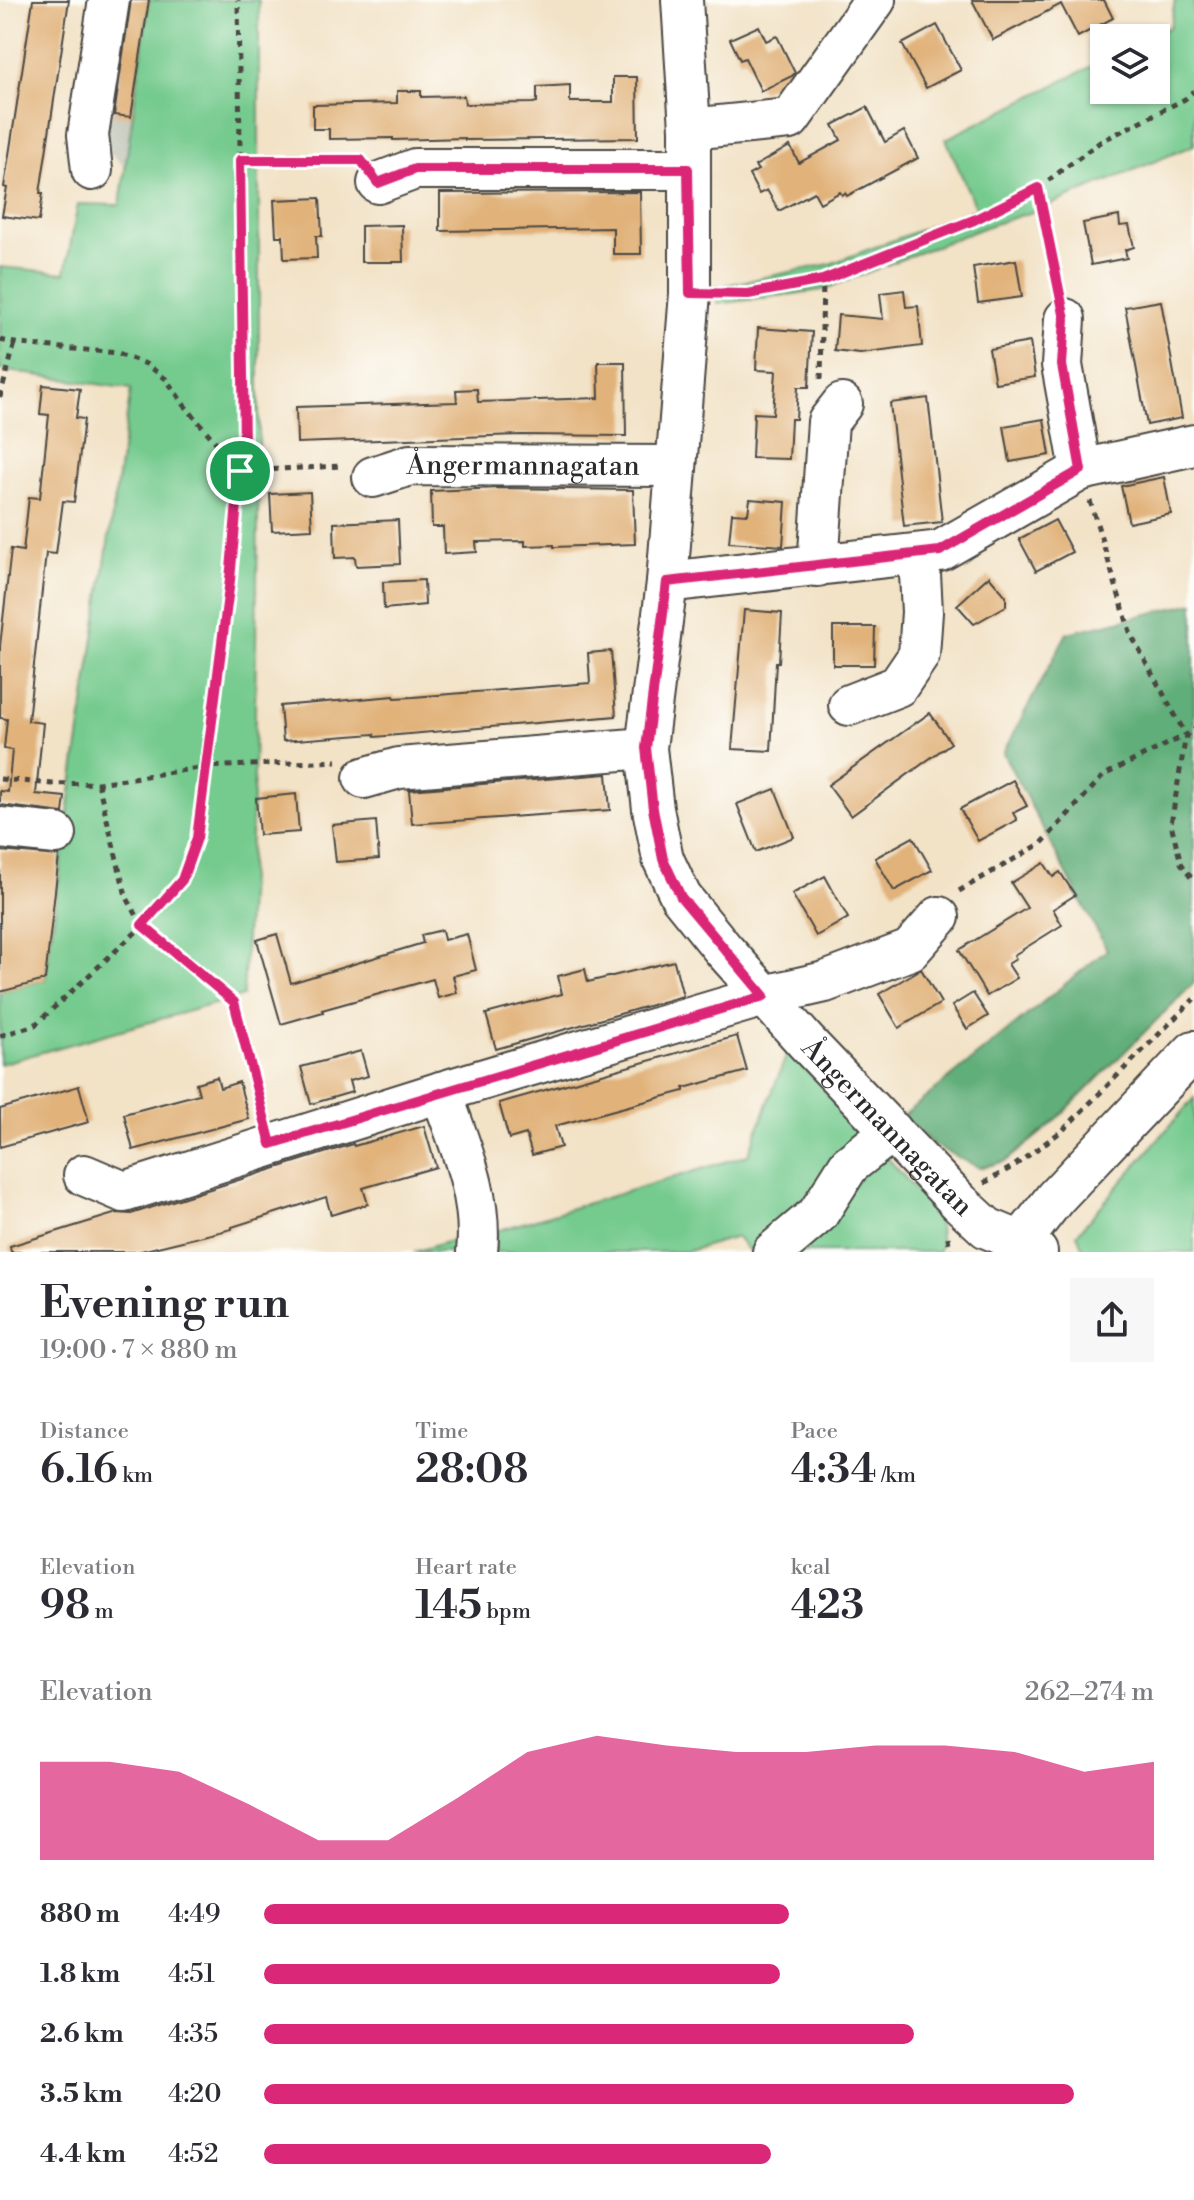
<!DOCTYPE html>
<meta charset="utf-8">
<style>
:root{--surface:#fff;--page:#f7f7f7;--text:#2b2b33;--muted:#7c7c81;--accent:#db2777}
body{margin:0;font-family:"Libre Bodoni",serif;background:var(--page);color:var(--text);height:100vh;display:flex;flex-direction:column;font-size:30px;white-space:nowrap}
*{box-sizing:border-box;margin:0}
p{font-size:26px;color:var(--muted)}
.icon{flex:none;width:44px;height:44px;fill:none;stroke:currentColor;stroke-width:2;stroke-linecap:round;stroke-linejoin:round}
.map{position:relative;height:1252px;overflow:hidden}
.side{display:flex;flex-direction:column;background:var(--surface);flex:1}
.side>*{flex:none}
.fabs{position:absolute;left:1090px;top:24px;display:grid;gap:16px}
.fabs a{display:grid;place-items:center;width:80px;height:80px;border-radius:0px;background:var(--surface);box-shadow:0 2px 6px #0004;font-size:40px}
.pin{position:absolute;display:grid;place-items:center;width:68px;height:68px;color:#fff;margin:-34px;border:4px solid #fff;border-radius:50%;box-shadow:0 2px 8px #0007}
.round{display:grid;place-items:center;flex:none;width:84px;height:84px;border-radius:0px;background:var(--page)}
.head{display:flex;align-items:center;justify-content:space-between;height:136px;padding:0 40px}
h1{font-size:44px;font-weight:600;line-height:60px}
.metrics{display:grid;grid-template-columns:repeat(3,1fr);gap:12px;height:136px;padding:8px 40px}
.metrics div{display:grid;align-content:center}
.metrics b{font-size:40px;font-weight:600}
.metrics small{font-size:22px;font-weight:400}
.metrics p{font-size:22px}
.chart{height:224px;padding:16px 40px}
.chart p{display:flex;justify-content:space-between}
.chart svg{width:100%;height:144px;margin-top:8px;fill:var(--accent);opacity:.7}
ul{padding:0 40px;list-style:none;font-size:26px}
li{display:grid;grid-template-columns:128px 96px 1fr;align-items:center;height:60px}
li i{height:20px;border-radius:10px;background:var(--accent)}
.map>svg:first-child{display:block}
.industrial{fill:#c3c6b9}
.green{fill:#75ca8e;stroke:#507a5c;stroke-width:2}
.forest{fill:#60ae79;stroke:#466c52;stroke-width:2}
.building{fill:#e1b27a}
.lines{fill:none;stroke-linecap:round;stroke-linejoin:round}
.minor-casing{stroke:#494642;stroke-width:44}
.path{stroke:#494642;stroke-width:5;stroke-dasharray:6 6;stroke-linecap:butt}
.minor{stroke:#fff;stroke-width:40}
.route-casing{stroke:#fff;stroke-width:16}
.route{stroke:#db2777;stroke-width:10}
.labels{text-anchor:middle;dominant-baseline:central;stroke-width:7;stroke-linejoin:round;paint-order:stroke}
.street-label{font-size:28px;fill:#2b2b2b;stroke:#fdfcf7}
</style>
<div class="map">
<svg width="1194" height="1252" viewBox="0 0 1194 1252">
<rect width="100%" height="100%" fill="#fdfcf7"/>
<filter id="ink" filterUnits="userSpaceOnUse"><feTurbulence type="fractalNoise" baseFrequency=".0125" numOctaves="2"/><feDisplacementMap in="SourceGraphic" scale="16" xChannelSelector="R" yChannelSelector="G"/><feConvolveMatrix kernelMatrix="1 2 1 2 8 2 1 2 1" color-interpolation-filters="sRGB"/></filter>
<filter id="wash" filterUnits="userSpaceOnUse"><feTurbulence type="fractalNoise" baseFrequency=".006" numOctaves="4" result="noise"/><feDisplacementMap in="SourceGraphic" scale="32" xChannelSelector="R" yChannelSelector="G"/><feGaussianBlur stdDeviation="1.8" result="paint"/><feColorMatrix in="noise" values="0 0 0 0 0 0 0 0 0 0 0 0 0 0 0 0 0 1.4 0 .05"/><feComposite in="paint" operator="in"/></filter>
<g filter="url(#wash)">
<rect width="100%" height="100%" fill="#f2e2c6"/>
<path class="industrial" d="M 121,0 L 149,0 L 125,167 L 97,140 Z"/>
<g class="green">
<path d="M 149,0 L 259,0 L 259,454 L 254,776 L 243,996 L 0,1064 L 0,992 L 45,980 L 71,792 L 131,389 L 0,370 L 0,267 L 65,273 L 78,204 L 120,205 Z"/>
<path d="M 1175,0 L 1194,0 L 1194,145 L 1038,210 L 985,227 L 822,290 L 717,304 L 717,287 L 830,264 L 976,209 L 946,139 L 1104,60 L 1104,90 L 1156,90 L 1156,38 L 1148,38 L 1170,27 Z"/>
<path d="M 788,1051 L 861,1127 L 938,1216 L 941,1246 L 938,1252 L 750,1252 L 737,1237 L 685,1252 L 494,1252 L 496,1231 L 748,1155 Z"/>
<path d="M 1194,1098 L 1194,1252 L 1084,1252 L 1077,1234 Z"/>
<path d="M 463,1237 L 462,1252 L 414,1252 Z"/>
</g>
<path class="forest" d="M 1194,603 L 1194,983 L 1052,1124 L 1006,1161 L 980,1168 L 935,1146 L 903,1116 L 1107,950 L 1003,753 L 1067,633 Z"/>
<g id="blocks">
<g class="building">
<path d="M 33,0 L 69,0 L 40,193 L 43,193 L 39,221 L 2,216 L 7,188 L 4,187 Z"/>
<path d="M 131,0 L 149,0 L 131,117 L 114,115 Z"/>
<path d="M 972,0 L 1104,0 L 1113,18 L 1078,37 L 1061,4 L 993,40 Z"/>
<path d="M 937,25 L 961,70 L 926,88 L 902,44 Z"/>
<path d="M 759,26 L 766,41 L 777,36 L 795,73 L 792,76 L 761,91 L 745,58 L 740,60 L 730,39 Z"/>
<path d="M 613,77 L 637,77 L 638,138 L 465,140 L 465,138 L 393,140 L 393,138 L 329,139 L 329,129 L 313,129 L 313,105 L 397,103 L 397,91 L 421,91 L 421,97 L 464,96 L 465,104 L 533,103 L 537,102 L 537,87 L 570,85 L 570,102 L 613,102 Z"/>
<path d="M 867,107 L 885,142 L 904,131 L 918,158 L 847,196 L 845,193 L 842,195 L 840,192 L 820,203 L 814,192 L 779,211 L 767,190 L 759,194 L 749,175 L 758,170 L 755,166 L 790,146 L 799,163 L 841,140 L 833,125 Z"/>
<path d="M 640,192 L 641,254 L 613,254 L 613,228 L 440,231 L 440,193 Z"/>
<path d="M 320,198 L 322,236 L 316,236 L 317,258 L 284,259 L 283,236 L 276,236 L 274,200 Z"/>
<path d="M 1119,216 L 1120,226 L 1129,225 L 1134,247 L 1125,250 L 1127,258 L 1091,265 L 1083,223 Z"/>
<path d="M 402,225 L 403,262 L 361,262 L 361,226 Z"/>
<path d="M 1016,260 L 1022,297 L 978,303 L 973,267 Z"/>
<path d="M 904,290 L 906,307 L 918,306 L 922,346 L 860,354 L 835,351 L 838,315 L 883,319 L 880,293 Z"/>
<path d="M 1161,301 L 1182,418 L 1147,425 L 1125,307 Z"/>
<path d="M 758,328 L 812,332 L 809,387 L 798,387 L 796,419 L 791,419 L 789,459 L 752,458 L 754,413 L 773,414 L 776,371 L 756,370 Z"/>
<path d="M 1030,342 L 1035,377 L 995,383 L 989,349 Z"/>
<path d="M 598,362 L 625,362 L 626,436 L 522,435 L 297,443 L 296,407 L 457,402 L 456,390 L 477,389 L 478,402 L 599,398 Z"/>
<path d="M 43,385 L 80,389 L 76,418 L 84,419 L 74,502 L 63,501 L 56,554 L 46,553 L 28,721 L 43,723 L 36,794 L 65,797 L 63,813 L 0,805 L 0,791 L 8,792 L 12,750 L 4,749 L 7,719 L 0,718 L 0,646 L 11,549 L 23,551 L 29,497 L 40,498 L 49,415 L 40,414 Z"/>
<path d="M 928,398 L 942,522 L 904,526 L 890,403 Z"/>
<path d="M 1044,419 L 1050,455 L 1010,462 L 1004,426 Z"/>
<path d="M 1164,477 L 1171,514 L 1129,523 L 1121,486 Z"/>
<path d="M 499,488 L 633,490 L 635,544 L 554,547 L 554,545 L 525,546 L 525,541 L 476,542 L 477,552 L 444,554 L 443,527 L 432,527 L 431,491 Z"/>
<path d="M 310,492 L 312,529 L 272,531 L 270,494 Z"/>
<path d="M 750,499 L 786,502 L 783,546 L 729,542 L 732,513 L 748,514 Z"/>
<path d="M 398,520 L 400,564 L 356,566 L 355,557 L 335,558 L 334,523 Z"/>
<path d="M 1055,520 L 1072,552 L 1036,571 L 1019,539 Z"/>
<path d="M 989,576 L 1006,596 L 1006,606 L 974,624 L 957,605 Z"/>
<path d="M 424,580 L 425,605 L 384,609 L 383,582 Z"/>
<path d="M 744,610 L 782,613 L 779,662 L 776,662 L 771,751 L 732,749 Z"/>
<path d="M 833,627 L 875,627 L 874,665 L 833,665 Z"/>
<path d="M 611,651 L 616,716 L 375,737 L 374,734 L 283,741 L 280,706 L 394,696 L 395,698 L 413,697 L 590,683 L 588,653 Z"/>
<path d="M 930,713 L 951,743 L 851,816 L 828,785 Z"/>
<path d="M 607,774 L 610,810 L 412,824 L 409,790 Z"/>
<path d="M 1013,780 L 1027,806 L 1013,813 L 1017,820 L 978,841 L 960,809 Z"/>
<path d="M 775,789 L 794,837 L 756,852 L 737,804 Z"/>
<path d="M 296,794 L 299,832 L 259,835 L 256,798 Z"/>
<path d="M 376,821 L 379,859 L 336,862 L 332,825 Z"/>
<path d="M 913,837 L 932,870 L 894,891 L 875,858 Z"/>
<path d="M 0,851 L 59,856 L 45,980 L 0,992 Z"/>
<path d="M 1044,863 L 1053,877 L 1060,872 L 1075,895 L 1053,909 L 1062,925 L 1014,955 L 1016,959 L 1008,964 L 1017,978 L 987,996 L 959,950 L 1027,908 L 1011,883 Z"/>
<path d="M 825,876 L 848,918 L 816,936 L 792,894 Z"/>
<path d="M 442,930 L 444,940 L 467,934 L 476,970 L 453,976 L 457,993 L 438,998 L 433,979 L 322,1010 L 323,1012 L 281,1024 L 257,940 L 277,934 L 291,983 L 423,943 L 421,935 Z"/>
<path d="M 674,961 L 683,996 L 496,1049 L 486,1014 L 562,994 L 558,976 L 585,969 L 588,982 Z"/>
<path d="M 921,969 L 941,1003 L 899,1028 L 879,994 Z"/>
<path d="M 973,993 L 988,1016 L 967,1029 L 952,1006 Z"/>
<path d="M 737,1036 L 747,1071 L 684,1088 L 684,1091 L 555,1126 L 561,1147 L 532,1155 L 526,1134 L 509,1139 L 499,1103 Z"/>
<path d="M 361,1051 L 368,1076 L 349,1081 L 352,1092 L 311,1104 L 301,1067 Z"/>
<path d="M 217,1077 L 220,1088 L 239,1082 L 249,1119 L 133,1150 L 124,1114 L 199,1094 L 196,1083 Z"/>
<path d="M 79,1086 L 89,1122 L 0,1147 L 0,1109 Z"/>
<path d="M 424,1126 L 436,1167 L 363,1188 L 368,1204 L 331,1215 L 326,1197 L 232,1227 L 232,1229 L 137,1252 L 11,1252 L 10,1246 L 117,1213 L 131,1214 L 353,1144 L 354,1146 Z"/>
</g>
</g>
</g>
<g filter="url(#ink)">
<use href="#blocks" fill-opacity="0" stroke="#494642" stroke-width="2"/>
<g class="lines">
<defs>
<g id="minor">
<path id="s1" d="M 682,0 L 690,129 L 690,293 L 667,582 L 646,748 L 653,809 L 663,859 L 681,897 L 723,949 L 806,1042 L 959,1202 L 987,1228 L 1021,1242 L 1037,1252"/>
<path d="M 690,129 L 790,119 L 875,0"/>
<path d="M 92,170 L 88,135 L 109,0"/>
<path d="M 378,183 L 415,169 L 688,169"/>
<path d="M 1065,319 L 1062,365 L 1081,470"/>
<path id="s2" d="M 373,477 L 410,465 L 675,466"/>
<path d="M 818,566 L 828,422 L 842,404"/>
<path d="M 667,582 L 940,551 L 1081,470 L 1194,445"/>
<path d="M 849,705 L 898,686 L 919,655 L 922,612 L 919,555"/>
<path d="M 364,778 L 399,768 L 646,748"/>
<path d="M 0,828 L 56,834"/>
<path d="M 441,1092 C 459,1144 483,1195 477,1252"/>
<path d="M 84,1175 L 124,1192 L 441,1092 L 764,996 L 825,982 L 910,950 L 939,917"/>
<path d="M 773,1252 L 818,1214 L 849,1165 L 892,1131"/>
<path d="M 1013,1252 L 1055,1198 L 1194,1051"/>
</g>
</defs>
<use href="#minor" class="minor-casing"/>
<g class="path">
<path d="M 240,160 L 355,160"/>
<path d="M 1038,188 L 1059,289"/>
<path d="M 723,293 L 748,294 L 823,280 L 974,220 L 1038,188 L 1100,142 L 1185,99 L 1194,91"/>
<path d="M 0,340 L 20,344 L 118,353 L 146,364 L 166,379 L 185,406 L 240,471 L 342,466"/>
<path d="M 821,379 L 823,280"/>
<path d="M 0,397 L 15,343"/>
<path d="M 1090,501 L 1131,635 L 1186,735 L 1171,824 L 1181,863 L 1194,882"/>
<path d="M 0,779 L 53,784 L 98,783 L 206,767 L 337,761"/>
<path d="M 98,783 L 126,896 L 142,925 L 234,1002 L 264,1115"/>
<path d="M 959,891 L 1042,843 L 1104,775 L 1186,735 L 1194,729"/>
<path d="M 0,1036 L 35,1025 L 135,933 L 182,880 L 197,838 L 230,580 L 240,471 L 244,446 L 238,0"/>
<path d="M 984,1183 L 1014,1166 L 1063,1130 L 1194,999"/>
<path d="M 948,1237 L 950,1252"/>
</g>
<use href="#minor" class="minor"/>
</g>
</g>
<g class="lines" filter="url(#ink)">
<defs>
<path id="route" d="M 240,160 L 361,160 L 378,183 L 415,169 L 688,169 L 690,293 L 748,294 L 823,280 L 974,220 L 1038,188 L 1065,319 L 1062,365 L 1081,470 L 940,551 L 667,582 L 646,748 L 653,809 L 663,859 L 681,897 L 764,996 L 271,1144 L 234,1002 L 142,925 L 182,880 L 197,838 L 230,580 L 240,471 L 244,446 Z"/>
</defs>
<use href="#route" class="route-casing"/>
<use href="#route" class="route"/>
</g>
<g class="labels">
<g class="street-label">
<text stroke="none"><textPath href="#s2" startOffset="152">Ångermannagatan</textPath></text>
<text stroke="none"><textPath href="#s1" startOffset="1214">Ångermannagatan</textPath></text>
</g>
</g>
</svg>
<div class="fabs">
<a><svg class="icon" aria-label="layers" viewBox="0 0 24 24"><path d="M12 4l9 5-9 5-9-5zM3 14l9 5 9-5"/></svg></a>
</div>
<div class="pin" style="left:240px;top:471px;background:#1e9e55"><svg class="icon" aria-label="arrive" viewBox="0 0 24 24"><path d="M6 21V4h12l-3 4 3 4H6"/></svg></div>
</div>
<section class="side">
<div class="head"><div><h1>Evening run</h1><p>19:00 · 7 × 880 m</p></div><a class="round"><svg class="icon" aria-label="share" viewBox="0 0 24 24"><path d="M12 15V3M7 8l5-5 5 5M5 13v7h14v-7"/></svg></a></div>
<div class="metrics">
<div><p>Distance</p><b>6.16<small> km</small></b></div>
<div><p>Time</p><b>28:08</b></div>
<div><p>Pace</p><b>4:34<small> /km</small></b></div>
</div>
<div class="metrics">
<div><p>Elevation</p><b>98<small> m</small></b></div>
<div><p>Heart rate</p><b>145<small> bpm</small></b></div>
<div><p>kcal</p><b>423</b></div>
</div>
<div class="chart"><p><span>Elevation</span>262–274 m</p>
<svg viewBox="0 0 160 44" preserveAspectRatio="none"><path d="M0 44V14L10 14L20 17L30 27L40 38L50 38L60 25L70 11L80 6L90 9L100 11L110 11L120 9L130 9L140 11L150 17L160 14V44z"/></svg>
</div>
<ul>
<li><b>880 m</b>4:49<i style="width:59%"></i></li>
<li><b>1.8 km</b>4:51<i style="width:58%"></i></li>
<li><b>2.6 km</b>4:35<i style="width:73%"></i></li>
<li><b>3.5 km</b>4:20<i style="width:91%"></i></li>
<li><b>4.4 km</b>4:52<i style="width:57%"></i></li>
</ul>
</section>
